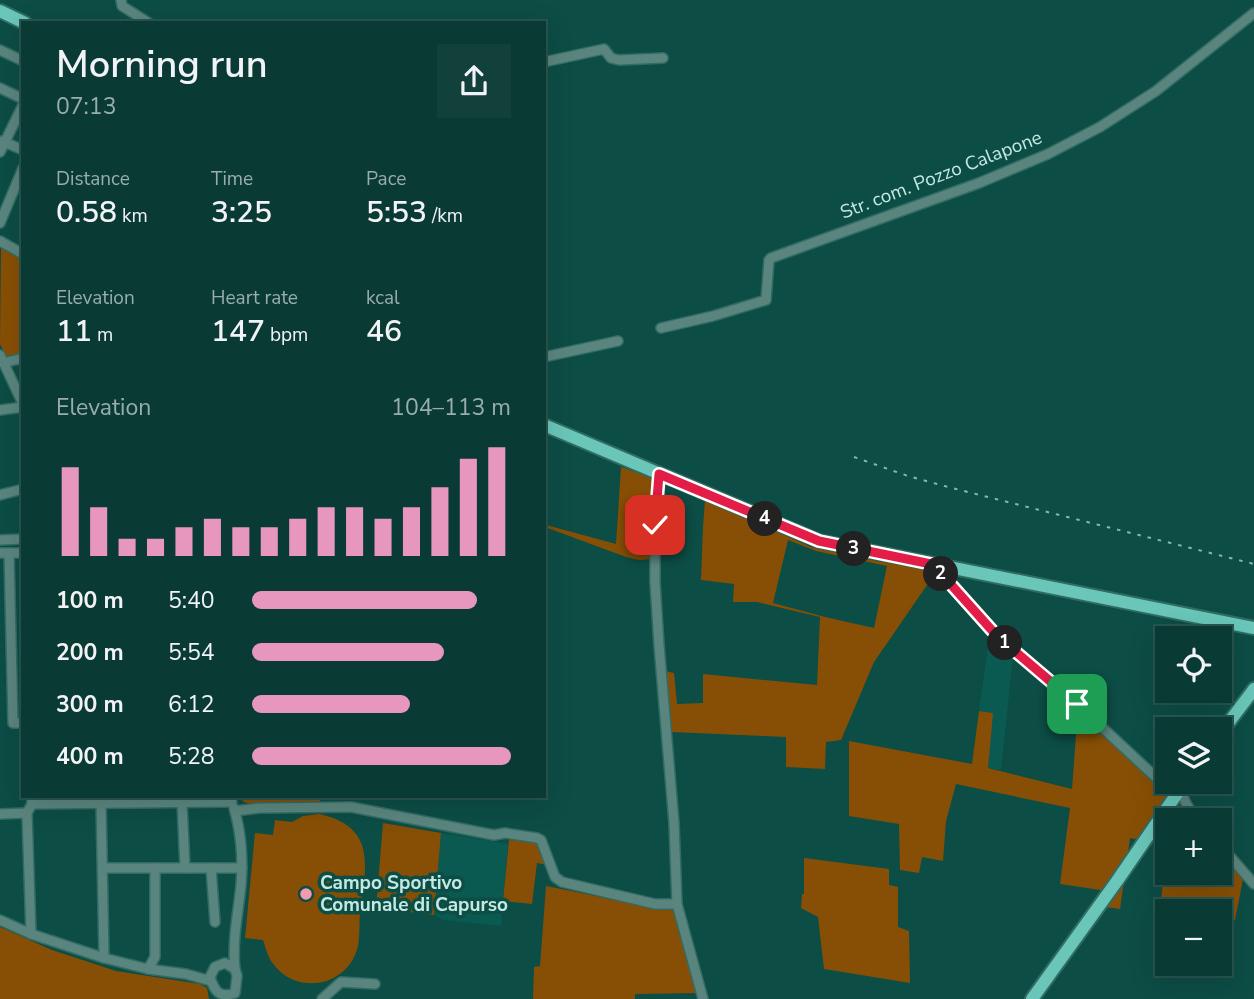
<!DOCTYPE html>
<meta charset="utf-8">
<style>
:root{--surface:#093a34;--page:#12413c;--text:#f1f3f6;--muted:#99adac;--line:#29544f;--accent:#e797bd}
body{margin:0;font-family:"Nunito Sans",sans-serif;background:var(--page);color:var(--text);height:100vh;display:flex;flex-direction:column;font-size:26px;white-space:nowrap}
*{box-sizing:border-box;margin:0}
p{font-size:23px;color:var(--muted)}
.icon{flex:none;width:38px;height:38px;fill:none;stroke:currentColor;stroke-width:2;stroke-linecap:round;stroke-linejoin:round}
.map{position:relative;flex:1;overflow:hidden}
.panel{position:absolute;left:21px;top:21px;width:525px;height:777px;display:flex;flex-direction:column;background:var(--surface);border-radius:0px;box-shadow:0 7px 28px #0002,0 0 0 2px var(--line)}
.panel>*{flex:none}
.controls{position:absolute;left:1155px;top:626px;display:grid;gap:14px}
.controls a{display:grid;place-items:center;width:77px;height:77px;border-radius:0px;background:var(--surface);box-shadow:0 7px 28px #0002,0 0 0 2px var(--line);font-size:35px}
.pin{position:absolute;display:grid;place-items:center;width:60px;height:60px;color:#fff;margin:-30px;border-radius:14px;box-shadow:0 4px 10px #0006}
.km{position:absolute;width:35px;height:35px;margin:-18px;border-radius:50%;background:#222;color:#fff;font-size:19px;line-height:35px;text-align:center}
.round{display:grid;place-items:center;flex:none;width:74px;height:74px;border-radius:0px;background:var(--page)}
.head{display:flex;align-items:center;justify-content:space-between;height:119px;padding:0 35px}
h1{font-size:38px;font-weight:600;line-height:52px}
.metrics{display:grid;grid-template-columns:repeat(3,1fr);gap:10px;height:119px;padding:7px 35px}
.metrics div{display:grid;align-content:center}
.metrics b{font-size:30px;font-weight:600}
.metrics small{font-size:19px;font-weight:400}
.metrics p{font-size:19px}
.chart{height:196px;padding:14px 35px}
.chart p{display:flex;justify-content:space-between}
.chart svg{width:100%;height:126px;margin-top:7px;stroke:var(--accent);stroke-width:6}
ul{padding:0 35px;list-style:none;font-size:23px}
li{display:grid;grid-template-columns:112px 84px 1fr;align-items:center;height:52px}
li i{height:18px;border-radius:9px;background:var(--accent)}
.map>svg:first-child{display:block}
.built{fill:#0a5a52}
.green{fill:#874f05;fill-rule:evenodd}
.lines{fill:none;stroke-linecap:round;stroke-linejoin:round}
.minor-casing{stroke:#316c64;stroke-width:12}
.major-casing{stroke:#316c64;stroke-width:16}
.minor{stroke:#5a857e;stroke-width:9}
.major{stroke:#69c6b9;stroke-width:12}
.rail{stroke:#88b6af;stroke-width:2;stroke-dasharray:3.5 7;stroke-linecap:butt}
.route-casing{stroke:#fff;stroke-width:14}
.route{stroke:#e11d48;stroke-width:9}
.poi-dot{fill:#f29ab0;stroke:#0c4d45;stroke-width:2.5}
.labels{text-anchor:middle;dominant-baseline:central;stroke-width:7;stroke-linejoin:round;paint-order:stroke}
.street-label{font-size:19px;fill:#c4e8e2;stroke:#0c4d45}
.poi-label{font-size:19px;font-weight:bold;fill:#c4e8e2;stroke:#0c4d45;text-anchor:start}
</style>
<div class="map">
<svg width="1254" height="999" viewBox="0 0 1254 999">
<rect width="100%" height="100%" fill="#0c4d45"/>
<g class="built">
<path d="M 990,634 L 1013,657 L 1001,770 L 988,768 L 992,714 L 979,711 Z"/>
<path d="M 441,833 L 508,844 L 501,926 L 443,920 L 434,915 Z"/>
</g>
<g class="green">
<path d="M 1,246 L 23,261 L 23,354 L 7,358 L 0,344 Z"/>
<path d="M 621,467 L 658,480 L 653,559 L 639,560 L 626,557 L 545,527 L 546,525 L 616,544 Z"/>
<path d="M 705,500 L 811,547 L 877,561 L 931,570 L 936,572 L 874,662 L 841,740 L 826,742 L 825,769 L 786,767 L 786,737 L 671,732 L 665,671 L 674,673 L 677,704 L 703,703 L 703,674 L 817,685 L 820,617 L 757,602 L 733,602 L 734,584 L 701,580 L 703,527 ZM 788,540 L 816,551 L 887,566 L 874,628 L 825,617 L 773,603 Z"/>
<path d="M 1078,708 L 1180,806 L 1193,821 L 1167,821 L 1167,845 L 1130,838 L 1120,909 L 1105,907 L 1107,891 L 1060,884 L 1070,808 L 956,784 L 946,821 L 943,861 L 922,857 L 919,873 L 900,870 L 899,824 L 849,816 L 849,741 L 972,764 L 979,711 L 993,713 L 988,768 L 1072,789 Z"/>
<path d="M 239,796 L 320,796 L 320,802 L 251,804 L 244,802 Z"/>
<path d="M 319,814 C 333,817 347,822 356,834 C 359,838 362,844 363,849 C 368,869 362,893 360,914 C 359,924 360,936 358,946 C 357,951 354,957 352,961 C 334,989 294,991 274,965 C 268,958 266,949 263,940 L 245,938 L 255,833 L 273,835 L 275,820 L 292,822 L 303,816 Z"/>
<path d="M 383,823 L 441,833 L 434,915 L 376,908 Z"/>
<path d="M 509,840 C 537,842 538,837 548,865 L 537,863 L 532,904 L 503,901 Z"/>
<path d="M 1167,852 L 1167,873 L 1220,873 L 1220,852 L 1243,879 L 1235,920 L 1220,917 L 1220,912 L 1188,912 L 1160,907 Z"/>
<path d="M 804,858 L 889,869 L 889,885 L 898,887 L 898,927 L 909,931 L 910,983 L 824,969 L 818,917 L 801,908 L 802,894 L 804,894 Z"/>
<path d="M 546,886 C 590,894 633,906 678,910 L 701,993 L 635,994 L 635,999 L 533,999 L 534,967 L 540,966 Z"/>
<path d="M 0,927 L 52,950 L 116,971 L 200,984 L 207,988 L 209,999 L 0,999 Z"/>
</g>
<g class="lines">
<defs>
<g id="minor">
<path d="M 121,0 L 122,6 L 149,23"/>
<path d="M 0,50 L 23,61"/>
<path d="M 544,62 L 604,49 L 611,58 L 619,60 L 663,58"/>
<path d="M 0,88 L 23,99"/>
<path d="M 2,141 L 23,150"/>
<path d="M 0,152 L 23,105"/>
<path d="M 0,223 L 23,168"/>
<path d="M 0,241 L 23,254"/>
<path d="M 661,328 L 713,316 L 766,300 L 769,260 L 771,258 L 979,183 L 1048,154 L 1100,127 L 1156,91 L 1254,13"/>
<path d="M 0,355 L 23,404"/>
<path d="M 544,357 L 618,341"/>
<path d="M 3,363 L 23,358"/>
<path d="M 0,410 L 23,407"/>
<path d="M 659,474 L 655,525 L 655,582 L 659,645 L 674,823 L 677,904 L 703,999"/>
<path d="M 0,495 L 23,489"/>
<path d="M 0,540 L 23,539"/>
<path d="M 0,553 L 23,553"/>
<path d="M 9,553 L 13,723 L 23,723"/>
<path d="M 936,565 L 938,570 L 997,636 L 1077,704 L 1162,783 L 1182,786 C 1182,801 1189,809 1199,821"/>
<path d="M 182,802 L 185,868"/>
<path d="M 101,803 L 104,958"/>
<path d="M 32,804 L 232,802"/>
<path d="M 234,808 C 241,832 243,860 241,885 C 238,914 232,941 235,969"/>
<path d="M 235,811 L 259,808 L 351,807 L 494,835 L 505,833 L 537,838 L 541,840 L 555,877 L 562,882 L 655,904 L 677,904"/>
<path d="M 0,814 L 27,813"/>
<path d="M 1220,845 L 1254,884"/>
<path d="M 103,868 L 242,868"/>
<path d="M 211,868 L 215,922"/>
<path d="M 0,920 L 31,934 L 104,958 L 148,969 L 186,974 L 211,981"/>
<path d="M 31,934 L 27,813 L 32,804 L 32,796"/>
<path d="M 225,963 L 235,969 L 237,976 L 235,993 C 219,999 214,990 210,977 L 215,967 Z"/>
<path d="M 148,969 L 155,957 L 155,868"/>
<path d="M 322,999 L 341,982 L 375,984"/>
</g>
<g id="major">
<path d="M 0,11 L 25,23"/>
<path d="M 544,425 L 819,541 L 1254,628"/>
<path d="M 1220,734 L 1254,689"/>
<path d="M 1032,999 L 1117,881 L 1185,782"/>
</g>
</defs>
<use href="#minor" class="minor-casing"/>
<use href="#major" class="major-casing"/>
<use href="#minor" class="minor"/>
<use href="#major" class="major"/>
<path class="rail" d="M 854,457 L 908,476 L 948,487 L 1254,564"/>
</g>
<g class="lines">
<defs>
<path id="route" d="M 655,525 L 659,474 L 819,541 L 936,565 L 938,570 L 997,636 L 1077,704"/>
</defs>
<use href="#route" class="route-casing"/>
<use href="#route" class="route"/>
</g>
<circle class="poi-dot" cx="306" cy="894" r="7"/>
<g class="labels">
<g class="street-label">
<text transform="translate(941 175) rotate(-21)">Str. com. Pozzo Calapone</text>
</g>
<g class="poi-label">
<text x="320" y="883">Campo Sportivo<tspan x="320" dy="22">Comunale di Capurso</tspan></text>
</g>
</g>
</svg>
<div class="controls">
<a><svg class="icon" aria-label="locate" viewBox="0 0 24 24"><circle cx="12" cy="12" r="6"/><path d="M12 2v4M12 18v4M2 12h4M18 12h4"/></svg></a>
<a><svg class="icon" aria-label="layers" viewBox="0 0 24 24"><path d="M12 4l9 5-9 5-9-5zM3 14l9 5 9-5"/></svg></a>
<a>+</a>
<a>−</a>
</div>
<div class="pin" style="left:1077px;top:704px;background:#1e9e55"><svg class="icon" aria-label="arrive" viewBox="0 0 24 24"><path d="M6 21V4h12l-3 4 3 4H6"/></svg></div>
<div class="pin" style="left:655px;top:525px;background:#d93025"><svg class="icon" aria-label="check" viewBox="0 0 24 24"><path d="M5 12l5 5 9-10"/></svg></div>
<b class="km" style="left:1005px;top:643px">1</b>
<b class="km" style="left:941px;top:574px">2</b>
<b class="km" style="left:854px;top:549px">3</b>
<b class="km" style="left:765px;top:519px">4</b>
<section class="panel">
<div class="head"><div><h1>Morning run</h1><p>07:13</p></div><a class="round"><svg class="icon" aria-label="share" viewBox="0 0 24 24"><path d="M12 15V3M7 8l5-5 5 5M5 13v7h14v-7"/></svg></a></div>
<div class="metrics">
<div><p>Distance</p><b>0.58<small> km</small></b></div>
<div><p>Time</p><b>3:25</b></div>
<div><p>Pace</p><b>5:53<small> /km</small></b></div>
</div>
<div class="metrics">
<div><p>Elevation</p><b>11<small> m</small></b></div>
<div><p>Heart rate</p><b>147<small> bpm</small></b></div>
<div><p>kcal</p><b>46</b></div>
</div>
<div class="chart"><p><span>Elevation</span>104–113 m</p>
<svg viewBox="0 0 160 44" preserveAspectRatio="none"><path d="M5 44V13M15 44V27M25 44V38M35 44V38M45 44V34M55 44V31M65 44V34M75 44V34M85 44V31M95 44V27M105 44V27M115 44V31M125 44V27M135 44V20M145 44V10M155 44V6"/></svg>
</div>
<ul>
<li><b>100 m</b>5:40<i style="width:87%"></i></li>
<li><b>200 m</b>5:54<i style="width:74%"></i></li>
<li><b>300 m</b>6:12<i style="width:61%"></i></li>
<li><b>400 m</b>5:28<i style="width:100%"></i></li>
</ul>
</section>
</div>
